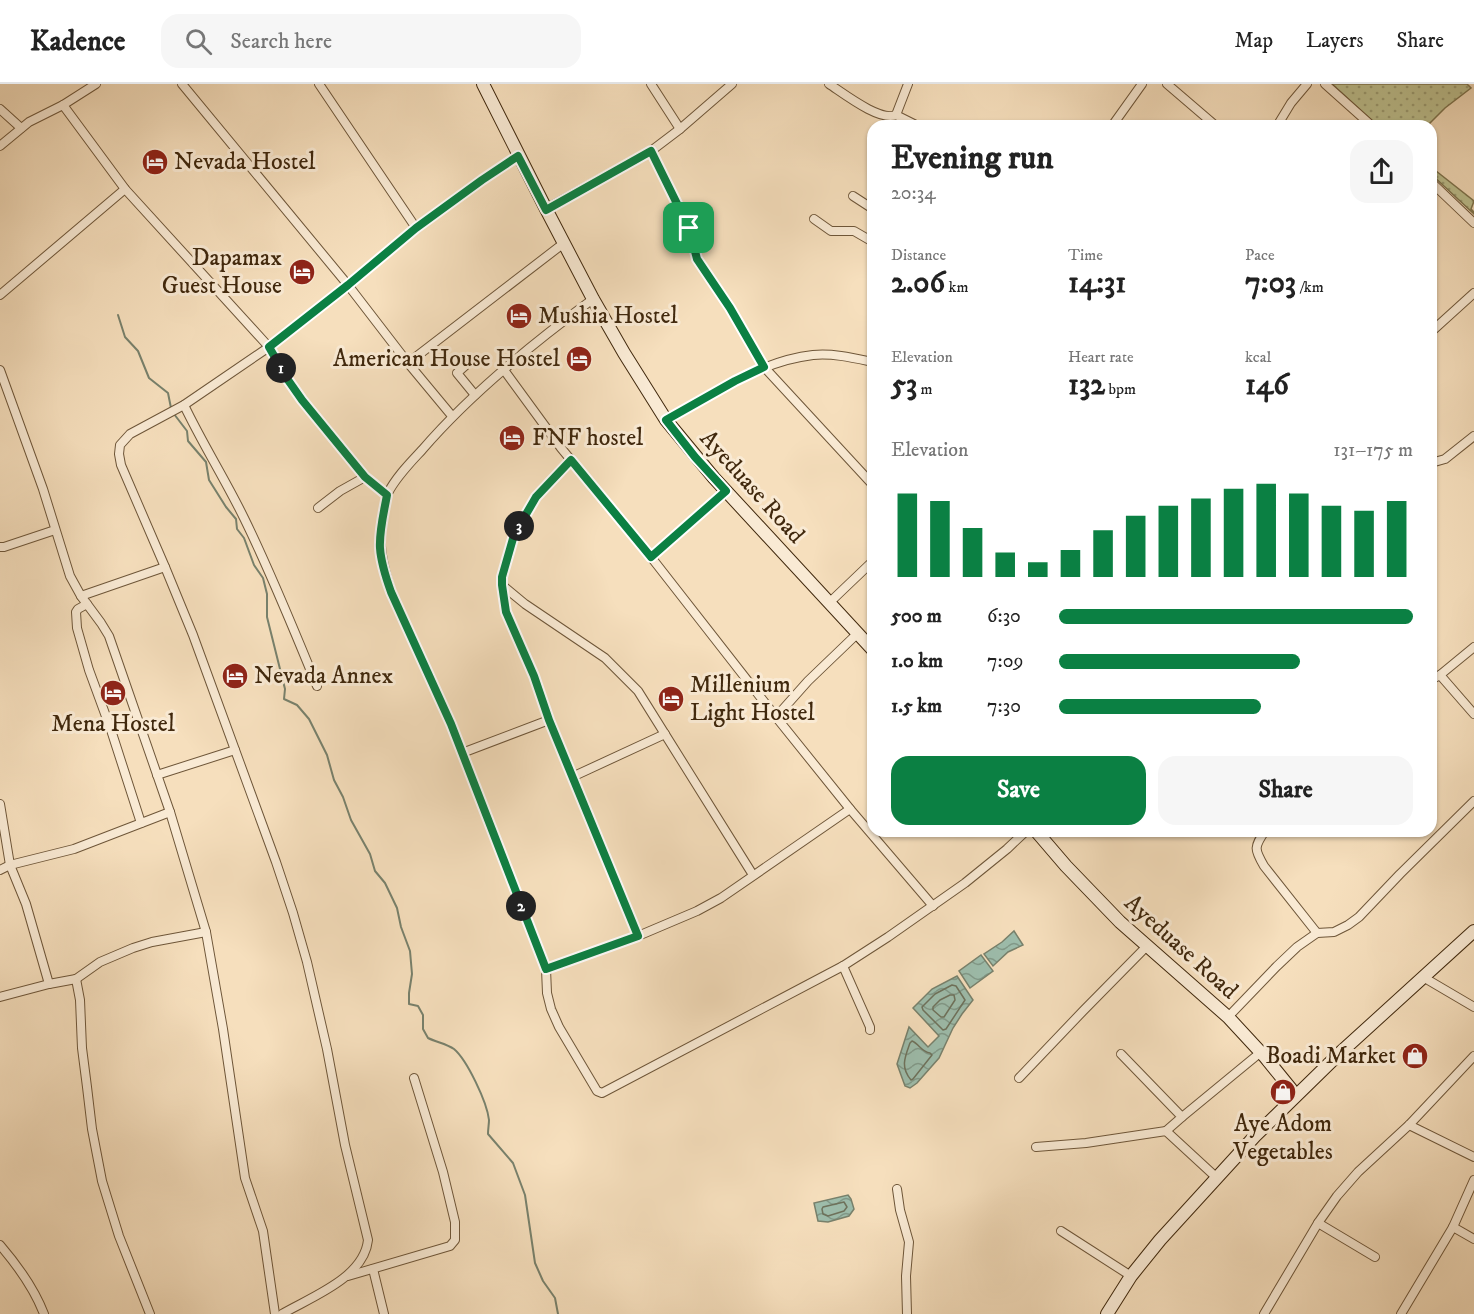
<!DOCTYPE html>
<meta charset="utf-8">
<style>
:root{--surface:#fff;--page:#f6f6f6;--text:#222;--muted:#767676;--line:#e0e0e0;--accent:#0b8043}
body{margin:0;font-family:"IM FELL DW Pica",serif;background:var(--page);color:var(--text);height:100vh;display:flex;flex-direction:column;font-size:22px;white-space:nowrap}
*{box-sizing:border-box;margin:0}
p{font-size:20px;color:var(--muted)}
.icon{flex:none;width:33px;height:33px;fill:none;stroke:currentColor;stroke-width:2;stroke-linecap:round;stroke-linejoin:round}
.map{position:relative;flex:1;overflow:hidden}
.sheet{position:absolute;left:867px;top:36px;width:570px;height:717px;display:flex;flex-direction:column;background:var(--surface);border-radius:18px;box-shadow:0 2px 4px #0004}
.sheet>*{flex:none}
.pin{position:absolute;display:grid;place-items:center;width:51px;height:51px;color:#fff;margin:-26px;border-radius:12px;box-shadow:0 3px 9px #0006}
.km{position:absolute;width:30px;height:30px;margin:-15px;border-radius:50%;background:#222;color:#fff;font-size:16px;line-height:30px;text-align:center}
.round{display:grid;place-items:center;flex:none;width:63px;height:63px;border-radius:18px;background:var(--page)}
.summary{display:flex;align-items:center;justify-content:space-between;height:102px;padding:0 24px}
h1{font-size:33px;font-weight:700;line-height:45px}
.stats{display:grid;grid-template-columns:repeat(3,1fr);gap:9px;height:102px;padding:6px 24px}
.stats div{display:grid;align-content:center}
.stats b{font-size:30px;font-weight:700}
.stats small{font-size:16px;font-weight:400}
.stats p{font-size:16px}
.chart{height:168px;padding:12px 24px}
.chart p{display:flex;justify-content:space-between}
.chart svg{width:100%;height:108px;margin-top:6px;stroke:var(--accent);stroke-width:6}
.button{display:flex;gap:12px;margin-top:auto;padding:12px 24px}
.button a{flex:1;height:69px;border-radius:18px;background:var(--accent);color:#fff;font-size:24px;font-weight:700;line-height:69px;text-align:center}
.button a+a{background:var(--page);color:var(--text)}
ul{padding:0 24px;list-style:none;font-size:20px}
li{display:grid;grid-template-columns:96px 72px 1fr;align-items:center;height:45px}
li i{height:15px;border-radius:8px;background:var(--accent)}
header{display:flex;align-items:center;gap:36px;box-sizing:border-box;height:84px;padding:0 30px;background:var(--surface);border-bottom:2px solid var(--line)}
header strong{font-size:28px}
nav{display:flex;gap:33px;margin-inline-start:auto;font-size:21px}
.search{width:420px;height:54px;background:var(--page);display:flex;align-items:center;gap:15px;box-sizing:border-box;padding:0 21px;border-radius:18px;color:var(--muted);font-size:22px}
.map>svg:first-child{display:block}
.grass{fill:url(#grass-dots);stroke:#7e744e;stroke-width:1.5}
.water{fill:url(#water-waves);stroke:#78816c;stroke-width:1.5}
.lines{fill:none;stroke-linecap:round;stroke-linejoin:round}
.shore{stroke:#6e725c;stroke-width:1.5}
.stream{stroke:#78816c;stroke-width:2}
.street-casing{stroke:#6e5639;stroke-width:10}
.secondary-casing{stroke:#40280d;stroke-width:14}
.street{stroke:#f9ead4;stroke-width:8}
.secondary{stroke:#f9ead4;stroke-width:12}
.route-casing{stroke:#fff;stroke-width:12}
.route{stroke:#0b8043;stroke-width:8}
.labels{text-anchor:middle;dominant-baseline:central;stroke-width:6;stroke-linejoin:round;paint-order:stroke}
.poi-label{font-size:24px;fill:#40280d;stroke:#f9ead4;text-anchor:start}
.street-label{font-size:24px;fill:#40280d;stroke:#f9ead4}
</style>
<header>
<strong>Kadence</strong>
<div class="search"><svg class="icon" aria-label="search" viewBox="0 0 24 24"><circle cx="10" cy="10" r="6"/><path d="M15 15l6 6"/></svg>Search here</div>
<nav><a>Map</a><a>Layers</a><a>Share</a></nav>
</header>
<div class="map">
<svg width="1474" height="1230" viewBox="0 0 1474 1230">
<defs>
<pattern id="grass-dots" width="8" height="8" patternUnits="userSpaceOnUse" patternTransform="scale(1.5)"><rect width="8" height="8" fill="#bdc190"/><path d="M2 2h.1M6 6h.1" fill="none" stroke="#9b9d74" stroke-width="1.8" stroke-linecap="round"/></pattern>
<pattern id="water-waves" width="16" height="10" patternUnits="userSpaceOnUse" patternTransform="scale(1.5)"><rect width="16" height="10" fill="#9dbdac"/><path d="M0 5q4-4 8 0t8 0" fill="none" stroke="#819a8a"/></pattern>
</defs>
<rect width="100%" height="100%" fill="#f6dfbd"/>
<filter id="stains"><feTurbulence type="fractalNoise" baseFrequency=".00333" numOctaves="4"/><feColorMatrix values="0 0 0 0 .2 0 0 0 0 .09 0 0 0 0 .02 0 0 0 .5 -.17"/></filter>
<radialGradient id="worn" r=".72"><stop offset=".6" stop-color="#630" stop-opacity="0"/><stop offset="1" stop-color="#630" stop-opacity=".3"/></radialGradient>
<g class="grass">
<path d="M 1332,0 L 1467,0 L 1471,4 L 1445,24 L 1427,42 L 1378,42 Z"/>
<path d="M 1431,83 L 1474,117 L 1471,125 L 1474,128 L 1474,130 L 1431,90 Z"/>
</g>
<g class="water">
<path d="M 1014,847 L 1023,861 L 1008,868 L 993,882 L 984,870 L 1002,858 Z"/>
<path d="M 981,871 L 993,887 L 970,904 L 959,887 Z"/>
<path d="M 957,892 L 973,916 L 962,930 L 953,944 L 939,974 L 917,999 L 910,1004 L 905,1002 L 897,980 L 909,943 L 928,963 L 939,952 L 913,924 L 932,905 Z"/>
<path d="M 848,1111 L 851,1115 L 854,1125 L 849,1132 L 828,1138 L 818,1137 L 814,1119 Z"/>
</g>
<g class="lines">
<g class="shore">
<path d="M 952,901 L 956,902 L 965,916 L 946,945 L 943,946 L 923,926 L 922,923 L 935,910 Z"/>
<path d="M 950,911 L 954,911 L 955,916 L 944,933 L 941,933 L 933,926 L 933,923 L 940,916 Z"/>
<path d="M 912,957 C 919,960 922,968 930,969 L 932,971 L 913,995 L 911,996 C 900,983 905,973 910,959 Z"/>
<path d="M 844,1118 L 847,1123 L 844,1127 L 828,1132 L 823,1130 L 822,1125 L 823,1123 Z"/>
</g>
<g class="stream">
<path d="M 118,231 L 125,253 L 138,267 L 149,294 L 168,309 L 171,324"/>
<path d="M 174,330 L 187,347 L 188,357 L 206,378 L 209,396 L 226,423 L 236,435 L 237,445 L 244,454 L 254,481 L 263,494 L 267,510 L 267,533 L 285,605 L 284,615 L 297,621 L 309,635 L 327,671 L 334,696 L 343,713 L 351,736 L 370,770 L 375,787 L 385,799 L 397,824 L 401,843 L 410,867 L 412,890 L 409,909 L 409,920 L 418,922 L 423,931 L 423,945 L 428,954 C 436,958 447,960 454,965 C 467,976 487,1018 489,1036 C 489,1040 488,1045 488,1050 L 513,1079 L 525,1111 L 535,1179 L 543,1197 L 555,1214 L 558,1230"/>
</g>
<defs>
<g id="street">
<path d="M 182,0 L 348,201 L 408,279 L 452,332"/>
<path d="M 319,0 L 416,144"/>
<path d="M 651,0 L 680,45"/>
<path d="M 829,0 C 843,9 880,38 896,31 L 918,42"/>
<path d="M 1167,0 L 1216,42"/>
<path d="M 1325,0 L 1372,42"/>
<path d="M 63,21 L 125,105 L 269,263 L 288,296 L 302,316 L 365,393 L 387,411"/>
<path d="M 0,25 L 21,44"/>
<path d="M 896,31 L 908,0"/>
<path d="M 1112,42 L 1142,0"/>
<path d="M 1277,42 L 1291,19 L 1307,0"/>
<path d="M 0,62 L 29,38 L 63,21 L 96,0"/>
<path d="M 651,67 L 689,144 L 697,175 L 730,224 L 764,283 L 873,401"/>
<path d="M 1431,98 L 1474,139"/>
<path d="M 853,112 L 873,125"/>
<path d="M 546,125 L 651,67 L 680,45 L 732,0"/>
<path d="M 814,135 L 831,147 L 854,147 L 873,158"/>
<path d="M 0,211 L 125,105"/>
<path d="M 593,215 C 533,259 471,309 422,366 C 410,379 396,393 388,409 C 386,414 385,421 384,427 C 377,458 382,478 391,508 L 451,640 L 546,885 L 547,909 L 551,925 L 559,943 L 597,1007 L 602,1009 L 843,882 L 888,853 L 965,799 L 1007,765 L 1026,747"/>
<path d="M 1431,248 L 1474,209"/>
<path d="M 462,275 L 466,281 L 457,289 L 475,311"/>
<path d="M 408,279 L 564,159"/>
<path d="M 0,286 L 43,405 L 70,492 L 81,512 L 101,539 L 109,552 L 170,728 L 206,848 L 223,945 L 245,1094 L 263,1147 L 275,1230"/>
<path d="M 504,286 L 561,364 L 651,473 L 776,633 L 850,725 L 933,822"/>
<path d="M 184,321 C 202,359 225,395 244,434 C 271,489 294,546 317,602"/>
<path d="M 666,336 C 712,311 759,277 813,271 C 833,269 854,274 873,278"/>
<path d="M 571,376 L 536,413 L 514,451 L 502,493 L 502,501 L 506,528 L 534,592 L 549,636 L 638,852"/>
<path d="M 1431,379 L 1445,375 L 1474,352"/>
<path d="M 318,424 L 340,407 L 365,393"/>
<path d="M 0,463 L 4,463 L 55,446"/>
<path d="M 651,473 L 726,407"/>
<path d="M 502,501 L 525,520 L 605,574 L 638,607 L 753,791"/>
<path d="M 81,512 L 165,483"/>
<path d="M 829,519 L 873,477"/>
<path d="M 87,520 L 78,525 L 76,528 L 77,544 L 89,586 L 111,646 L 141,739"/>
<path d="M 1440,591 L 1474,630"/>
<path d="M 1431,596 L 1440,591 L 1474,563"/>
<path d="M 776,633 L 808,597 L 858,549"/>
<path d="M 462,669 L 549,636"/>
<path d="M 157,691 L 235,666"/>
<path d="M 572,693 L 665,650"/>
<path d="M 0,720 L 10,781 L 26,820 L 49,900"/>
<path d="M 1265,747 C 1254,763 1254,765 1264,782 L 1317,849"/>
<path d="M 0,786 L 10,781 L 74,765 L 170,728"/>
<path d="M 843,882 L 870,943 L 870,946"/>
<path d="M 546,885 L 638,852 L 697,827 L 721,814 L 850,725"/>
<path d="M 1423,893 L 1474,923"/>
<path d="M 76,895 L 80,916 L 82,964 L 87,1003 L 92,1045 L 102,1097 L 119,1152 L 150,1230"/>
<path d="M 0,913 L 49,900 L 76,895 L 100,878 L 133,864 L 152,858 L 206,848"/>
<path d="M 1228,933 L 1277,882 L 1297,863 L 1317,849 L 1334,848 L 1348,841 L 1359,833 L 1400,790 L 1474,717"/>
<path d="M 1121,970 L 1182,1033 L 1166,1047"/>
<path d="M 1019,994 L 1083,927 L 1147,862"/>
<path d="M 1182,1033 L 1261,968"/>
<path d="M 1409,1041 L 1474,1073"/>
<path d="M 1036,1063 L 1086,1059 L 1166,1047 L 1217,1094"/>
<path d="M 897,1105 L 900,1126 L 909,1158 L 906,1192 L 907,1230"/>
<path d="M 1318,1139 L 1375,1173"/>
<path d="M 1453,1143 L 1474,1155"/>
<path d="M 1061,1147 L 1131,1192"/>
<path d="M 0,1161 C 18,1182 34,1204 44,1230"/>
<path d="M 373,1185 L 384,1230"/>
<path d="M 348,1192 L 450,1162 L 455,1156 L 455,1138 L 443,1088 L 414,994"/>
<path d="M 282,1230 C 311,1213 364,1194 368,1156 L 345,1061 L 327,965 L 307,878 L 293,829 L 276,778 L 193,551 L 165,483 L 121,381 L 119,370 L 120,361 L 130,350 L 184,321 L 269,263 L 348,201 L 416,144 L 482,96 L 518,72"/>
<path d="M 1264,1230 L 1318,1139 L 1337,1112 L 1358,1088 L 1409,1041 L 1474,972"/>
<path d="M 1401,1230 L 1453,1143 L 1474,1096"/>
</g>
<g id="secondary">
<path d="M 483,0 L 546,125 L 593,215 L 624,269 L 666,336 L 714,394 L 873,566"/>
<path d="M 1036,747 L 1066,782 L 1120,838 L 1228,933 L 1265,973 L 1291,1005 L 1295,1012"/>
<path d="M 1107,1230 L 1131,1192 L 1160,1156 L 1255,1052 L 1341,968 L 1474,847"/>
</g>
</defs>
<use href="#street" class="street-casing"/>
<use href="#secondary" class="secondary-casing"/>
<use href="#street" class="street"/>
<use href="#secondary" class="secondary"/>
</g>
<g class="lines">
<defs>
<path id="route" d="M 651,67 L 689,144 L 697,175 L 730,224 L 764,283 L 735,297 L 666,336 L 695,373 L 726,407 L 651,473 L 571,376 L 536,413 L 514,451 L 502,493 L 502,501 L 506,528 L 534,592 L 549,636 L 638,852 L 546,885 L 451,640 L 391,508 C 386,494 381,479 380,464 C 379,447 384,428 387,411 L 365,393 L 302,316 L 288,296 L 269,263 L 348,201 L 416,144 L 482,96 L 518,72 L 546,126 Z"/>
</defs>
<use href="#route" class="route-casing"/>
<use href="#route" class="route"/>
</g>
<defs>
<symbol id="hotel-disc" viewBox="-11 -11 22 22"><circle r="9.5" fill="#8f2418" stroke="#f9ead4"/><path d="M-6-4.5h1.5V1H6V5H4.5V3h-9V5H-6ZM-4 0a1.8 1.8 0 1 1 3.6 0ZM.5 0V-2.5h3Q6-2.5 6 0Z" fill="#fff"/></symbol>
<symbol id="shop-disc" viewBox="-11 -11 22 22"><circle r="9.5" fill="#8f2418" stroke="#f9ead4"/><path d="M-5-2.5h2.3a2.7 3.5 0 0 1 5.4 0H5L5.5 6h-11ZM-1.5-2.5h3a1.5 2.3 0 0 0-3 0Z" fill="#fff"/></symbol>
</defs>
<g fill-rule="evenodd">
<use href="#hotel-disc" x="140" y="63" width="30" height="30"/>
<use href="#hotel-disc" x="287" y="173" width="30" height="30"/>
<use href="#hotel-disc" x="504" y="217" width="30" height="30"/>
<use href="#hotel-disc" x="564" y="260" width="30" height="30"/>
<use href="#hotel-disc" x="497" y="339" width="30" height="30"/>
<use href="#hotel-disc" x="220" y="577" width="30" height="30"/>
<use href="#hotel-disc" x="98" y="594" width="30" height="30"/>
<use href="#hotel-disc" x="656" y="600" width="30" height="30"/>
<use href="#shop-disc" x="1400" y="957" width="30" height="30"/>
<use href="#shop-disc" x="1268" y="993" width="30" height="30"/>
</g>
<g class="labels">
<g class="poi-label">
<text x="174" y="78">Nevada Hostel</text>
<text x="282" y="174" text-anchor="end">Dapamax<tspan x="282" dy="28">Guest House</tspan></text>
<text x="538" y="232">Mushia Hostel</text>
<text x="560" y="275" text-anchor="end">American House Hostel</text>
<text x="532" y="354">FNF hostel</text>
<text x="254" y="592">Nevada Annex</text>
<text x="690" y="601">Millenium<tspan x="690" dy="28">Light Hostel</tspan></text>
<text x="113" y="640" text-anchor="middle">Mena Hostel</text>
<text x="1396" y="972" text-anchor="end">Boadi Market</text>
<text x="1283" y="1040" text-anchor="middle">Aye Adom<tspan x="1283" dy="28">Vegetables</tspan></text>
</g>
<g class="street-label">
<text transform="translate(752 403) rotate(48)">Ayeduase Road</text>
<text transform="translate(1181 863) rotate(42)">Ayeduase Road</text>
</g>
</g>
<rect width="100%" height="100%" filter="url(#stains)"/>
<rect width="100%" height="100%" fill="url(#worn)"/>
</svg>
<div class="pin" style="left:689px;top:144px;background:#1e9e55"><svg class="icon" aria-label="arrive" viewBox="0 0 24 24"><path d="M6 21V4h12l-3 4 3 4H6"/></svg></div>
<b class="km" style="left:281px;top:284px">1</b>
<b class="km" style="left:521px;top:822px">2</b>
<b class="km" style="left:519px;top:442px">3</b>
<section class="sheet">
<div class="summary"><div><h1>Evening run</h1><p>20:34</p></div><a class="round"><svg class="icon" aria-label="share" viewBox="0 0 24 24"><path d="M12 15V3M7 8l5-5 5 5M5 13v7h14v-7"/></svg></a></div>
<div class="stats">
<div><p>Distance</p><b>2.06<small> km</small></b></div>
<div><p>Time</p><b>14:31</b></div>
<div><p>Pace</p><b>7:03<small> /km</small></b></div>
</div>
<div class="stats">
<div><p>Elevation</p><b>53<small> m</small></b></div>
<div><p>Heart rate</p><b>132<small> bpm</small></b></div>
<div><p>kcal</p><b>146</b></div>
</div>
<div class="chart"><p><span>Elevation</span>131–175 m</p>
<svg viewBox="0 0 160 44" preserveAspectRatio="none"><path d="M5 44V10M15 44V13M25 44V24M35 44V34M45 44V38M55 44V33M65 44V25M75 44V19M85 44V15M95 44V12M105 44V8M115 44V6M125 44V10M135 44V15M145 44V17M155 44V13"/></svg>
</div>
<ul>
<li><b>500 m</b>6:30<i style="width:100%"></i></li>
<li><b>1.0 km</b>7:09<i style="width:68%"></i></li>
<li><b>1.5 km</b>7:30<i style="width:57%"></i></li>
</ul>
<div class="button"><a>Save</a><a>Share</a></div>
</section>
</div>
